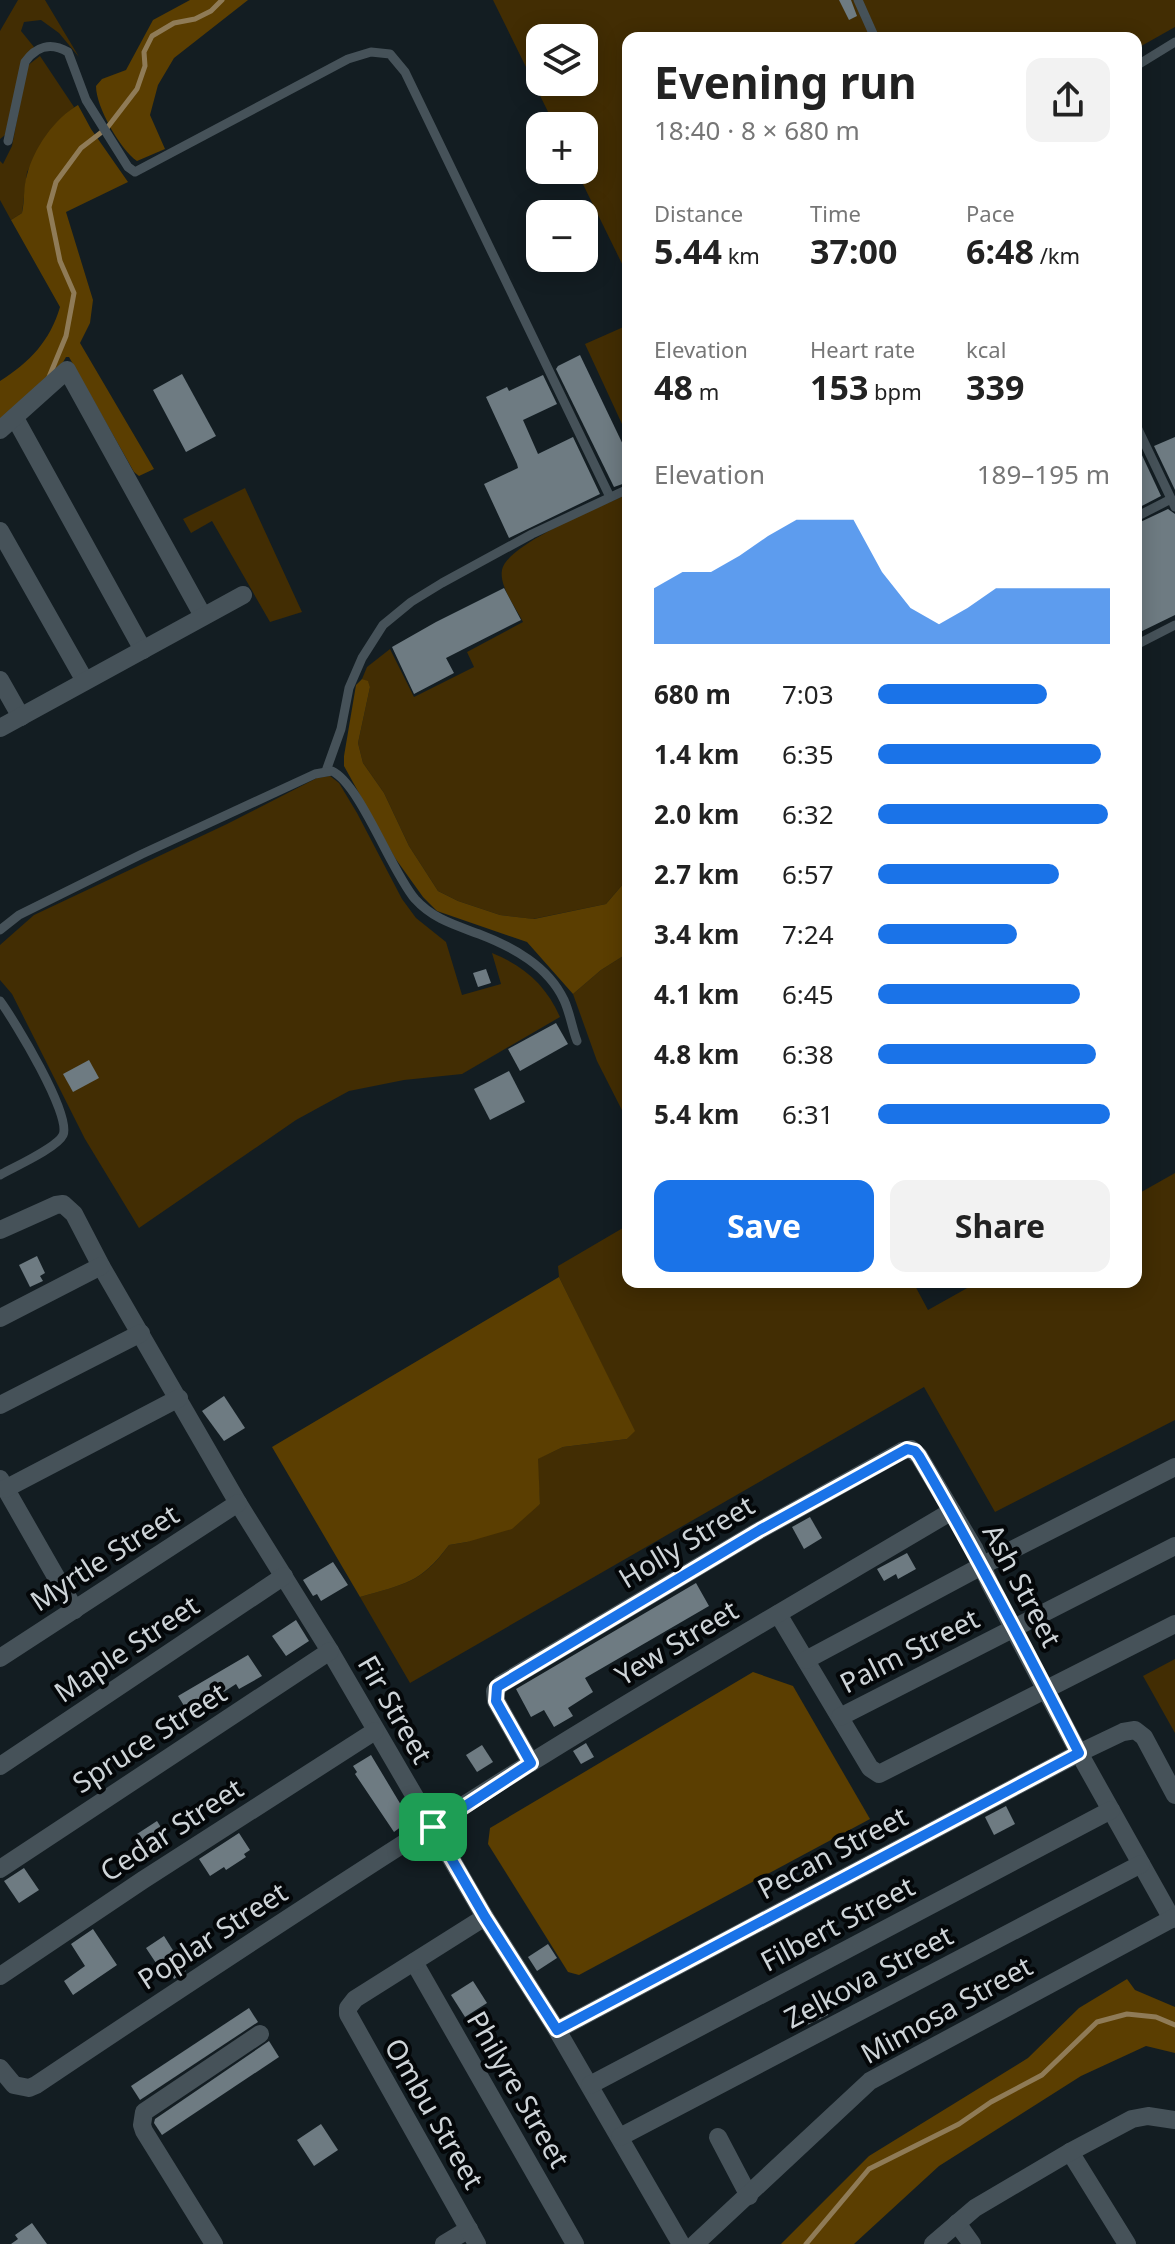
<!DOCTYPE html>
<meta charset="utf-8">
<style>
:root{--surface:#fff;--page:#f2f2f2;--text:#222;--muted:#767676;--accent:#1a73e8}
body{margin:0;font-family:"Noto Sans",sans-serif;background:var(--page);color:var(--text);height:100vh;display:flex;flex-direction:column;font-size:30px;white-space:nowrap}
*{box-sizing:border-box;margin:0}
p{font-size:26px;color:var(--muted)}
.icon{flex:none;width:44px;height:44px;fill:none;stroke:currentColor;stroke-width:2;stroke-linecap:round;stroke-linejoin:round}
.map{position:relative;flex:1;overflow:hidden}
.sheet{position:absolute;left:622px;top:32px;width:520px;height:1256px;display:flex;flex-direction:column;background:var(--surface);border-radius:16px;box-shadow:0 4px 20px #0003}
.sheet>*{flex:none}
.tools{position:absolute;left:526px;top:24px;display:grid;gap:16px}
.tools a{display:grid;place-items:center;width:72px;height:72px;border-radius:16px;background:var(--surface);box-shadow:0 4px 20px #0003;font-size:40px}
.pin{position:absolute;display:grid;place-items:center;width:68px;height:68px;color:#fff;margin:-34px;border-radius:16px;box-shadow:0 4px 12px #0006}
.round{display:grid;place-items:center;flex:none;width:84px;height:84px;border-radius:16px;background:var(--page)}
.headline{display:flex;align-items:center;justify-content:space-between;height:136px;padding:0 32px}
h1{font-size:44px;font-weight:700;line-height:60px}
.stats{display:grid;grid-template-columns:repeat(3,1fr);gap:12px;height:136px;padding:8px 32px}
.stats div{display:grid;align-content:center}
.stats b{font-size:34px;font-weight:700}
.stats small{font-size:22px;font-weight:400}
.stats p{font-size:22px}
.chart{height:224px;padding:16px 32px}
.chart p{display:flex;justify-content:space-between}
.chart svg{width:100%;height:144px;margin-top:8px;fill:var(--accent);opacity:.7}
.button{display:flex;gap:16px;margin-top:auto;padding:16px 32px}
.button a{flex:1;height:92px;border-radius:16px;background:var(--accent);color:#fff;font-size:32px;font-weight:700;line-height:92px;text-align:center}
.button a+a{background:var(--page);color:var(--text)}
ul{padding:0 32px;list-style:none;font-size:26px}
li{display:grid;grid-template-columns:128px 96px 1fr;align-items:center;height:60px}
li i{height:20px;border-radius:10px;background:var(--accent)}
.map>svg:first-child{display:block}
.green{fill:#422d03;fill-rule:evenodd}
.forest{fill:#5b3e01}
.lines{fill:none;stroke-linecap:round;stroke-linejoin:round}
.stream{stroke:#8f7b57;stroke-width:5}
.building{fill:#6e7b82}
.service{stroke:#465259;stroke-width:9}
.minor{stroke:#465259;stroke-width:18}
.route-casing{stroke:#fff;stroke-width:16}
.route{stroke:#1a73e8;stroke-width:10}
.labels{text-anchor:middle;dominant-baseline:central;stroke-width:8;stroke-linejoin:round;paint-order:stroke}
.street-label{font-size:28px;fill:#ced4d8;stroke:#040709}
</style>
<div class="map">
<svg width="1175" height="2244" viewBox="0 0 1175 2244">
<rect width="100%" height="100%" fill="#131d22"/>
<g class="green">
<path d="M 18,0 L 45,0 L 79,57 L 59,33 L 41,20 L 24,22 L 21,31 L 34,47 L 24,57 L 5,135 L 0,139 L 0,31 Z"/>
<path d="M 493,0 L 1175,0 L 1175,27 L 1136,49 L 1136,38 L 628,38 L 628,276 L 576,170 L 584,170 L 584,126 L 555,126 ZM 540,38 L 584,38 L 584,82 L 540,82 Z"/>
<path d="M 40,56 L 74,107 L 45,138 L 27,172 L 22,213 L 11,220 L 0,200 L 0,161 L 3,164 L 12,146 L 27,66 Z"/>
<path d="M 628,325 L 628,437 L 585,344 Z"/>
<path d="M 245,488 L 302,612 L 270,622 L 212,521 L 191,533 L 183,519 Z"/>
<path d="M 628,494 L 628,873 L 624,883 L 606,904 L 533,919 L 500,915 L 458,901 L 438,891 L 409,846 L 384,793 L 363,763 L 358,743 L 370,687 L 368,682 L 362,679 L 367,667 L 390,649 L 414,697 L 474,667 L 467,652 L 523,622 C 516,608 499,586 502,570 C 506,544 603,506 628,494 Z"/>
<path d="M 330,776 L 339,783 L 357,813 L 402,899 L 416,918 L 446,942 L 462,995 L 501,984 L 492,953 C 524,966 546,985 560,1017 L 462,1074 L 404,1080 L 349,1091 L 296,1120 L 139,1228 L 85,1139 L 12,994 L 0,980 L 0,945 L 34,915 L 227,824 L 317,778 Z"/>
<path d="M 628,953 L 628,1122 L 597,1061 L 573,994 L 601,970 Z"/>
<path d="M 1175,1173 L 1175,1420 L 995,1512 L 924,1387 L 410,1683 L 360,1597 C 403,1584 421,1584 449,1545 L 467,1542 L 540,1504 L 537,1459 L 563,1447 L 627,1439 L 634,1431 L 559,1277 L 558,1266 L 628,1225 L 628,1282 L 913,1282 L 928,1310 L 978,1282 L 1136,1282 L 1136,1195 Z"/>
<path d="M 1175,1659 L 1175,1733 L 1143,1676 Z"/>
</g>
<g class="forest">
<path d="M 190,0 L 248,0 L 174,58 L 158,85 L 150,115 L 165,149 L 137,161 C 120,149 96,107 96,86 L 102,79 L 126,70 L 153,20 Z"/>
<path d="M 78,105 L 91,129 L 128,182 L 66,212 L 93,300 L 90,323 L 80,343 L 154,469 L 139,476 L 134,472 L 69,357 L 66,357 L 59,369 L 0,423 L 0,381 C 30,362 50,341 60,307 L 11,220 L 22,213 C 25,200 23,188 27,175 C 34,148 54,119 78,105 Z"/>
<path d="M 362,679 L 368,681 L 370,687 L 358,743 L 363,763 L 384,793 L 409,846 L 438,891 L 458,901 L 500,915 L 534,919 L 606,904 L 624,883 L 628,873 L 628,953 L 601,970 L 573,994 L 527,942 L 437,911 L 423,897 L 395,858 L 344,766 L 344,756 L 356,685 Z"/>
<path d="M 559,1277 L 635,1431 L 627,1439 L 563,1447 L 538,1459 L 540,1504 L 512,1529 L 467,1542 L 449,1545 C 420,1584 404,1584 360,1597 L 272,1447 Z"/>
<path d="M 753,1672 L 793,1686 L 870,1819 L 579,1975 L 568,1972 L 488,1844 L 490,1828 Z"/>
<path d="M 1127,1979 L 1135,1990 L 1175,2007 L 1175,2053 L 1146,2046 L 1081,2076 L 939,2166 L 854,2244 L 781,2244 L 869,2156 L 1028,2058 L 1079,2008 Z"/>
</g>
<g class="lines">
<g class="stream">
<path d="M 49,377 L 66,336 L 74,293 L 60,261 L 49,207 L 56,182 L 81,148 L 107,128 L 137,89 L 145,66 L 144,52 L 152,36 L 174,23 L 195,19 L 211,11 L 222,0"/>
<path d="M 806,2244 L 869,2169 L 959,2124 L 991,2102 L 1042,2075 L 1097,2022 L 1127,2014 L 1156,2017 L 1175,2025"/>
</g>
</g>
<g class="building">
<path d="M 839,0 L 851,0 L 857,16 L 849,20 Z"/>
<path d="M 580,355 L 628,455 L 628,482 L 614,487 L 556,369 L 558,366 Z"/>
<path d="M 182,374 L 216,436 L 186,452 L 153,390 Z"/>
<path d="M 543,375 L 557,404 L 523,420 L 538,454 L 573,437 L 600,494 L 509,538 L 484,484 L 518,468 L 517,464 L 486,397 L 507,387 L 509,391 Z"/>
<path d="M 1175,437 L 1175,490 L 1154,446 Z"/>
<path d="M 1141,453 L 1161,496 L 1136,509 L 1136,455 Z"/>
<path d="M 1168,509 L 1175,514 L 1175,615 L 1136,634 L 1136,524 Z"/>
<path d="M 504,588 L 521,620 L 446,658 L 454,673 L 414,694 L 392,647 L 436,622 Z"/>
<path d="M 486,969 L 491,983 L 478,987 L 473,973 Z"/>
<path d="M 556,1023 L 568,1044 L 520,1071 L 508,1049 Z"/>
<path d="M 89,1060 L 99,1078 L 73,1092 L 63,1074 Z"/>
<path d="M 509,1071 L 525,1102 L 490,1120 L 474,1089 Z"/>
<path d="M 37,1256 L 45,1273 L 40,1276 L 43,1281 L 30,1287 L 19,1265 Z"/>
<path d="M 224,1396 L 245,1428 L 224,1441 L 202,1411 Z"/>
<path d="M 810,1517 L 822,1538 L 804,1549 L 792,1527 Z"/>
<path d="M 907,1553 L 916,1569 L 898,1579 L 896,1574 L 884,1581 L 877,1569 Z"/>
<path d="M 333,1562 L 348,1585 L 321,1601 L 317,1594 L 313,1596 L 303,1580 Z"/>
<path d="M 696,1583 L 709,1606 L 585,1678 L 593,1692 L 568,1708 L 573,1716 L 554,1727 L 544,1710 L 531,1717 L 516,1689 Z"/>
<path d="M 296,1620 L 309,1641 L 286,1656 L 272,1636 Z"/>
<path d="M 248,1655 L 262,1676 L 239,1689 L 236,1684 L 213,1699 L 218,1707 L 200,1718 L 197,1713 L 191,1717 L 178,1696 Z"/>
<path d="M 586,1743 L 594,1757 L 581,1764 L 573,1751 Z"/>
<path d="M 482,1745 L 493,1762 L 477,1772 L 466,1755 Z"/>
<path d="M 371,1755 L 410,1820 L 394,1832 L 355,1774 L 357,1772 L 353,1766 Z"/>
<path d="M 1006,1806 L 1015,1824 L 994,1835 L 985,1817 Z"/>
<path d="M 157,1821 L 169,1840 L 150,1853 L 137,1834 Z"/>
<path d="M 239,1833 L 250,1850 L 244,1854 L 246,1857 L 226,1870 L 224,1867 L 210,1876 L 199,1859 Z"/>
<path d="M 24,1868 L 39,1890 L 19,1903 L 4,1881 Z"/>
<path d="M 93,1929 L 117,1965 L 73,1995 L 64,1981 L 85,1966 L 71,1944 Z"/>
<path d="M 164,1936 L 186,1971 L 174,1979 L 166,1966 L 160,1969 L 146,1948 Z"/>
<path d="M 548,1944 L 557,1958 L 537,1971 L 528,1957 Z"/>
<path d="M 473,1981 L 487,2003 L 465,2017 L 451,1995 Z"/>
<path d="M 821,2002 L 828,2015 L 799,2029 L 791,2012 L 805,2004 L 807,2009 Z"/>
<path d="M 249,2008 L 258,2022 L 140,2100 L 131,2086 Z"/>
<path d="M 269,2041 L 279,2057 L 162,2135 L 154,2123 L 155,2119 Z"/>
<path d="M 321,2124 L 338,2150 L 314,2166 L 297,2140 Z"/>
<path d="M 32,2223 L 47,2244 L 11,2244 L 18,2239 L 15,2235 Z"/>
</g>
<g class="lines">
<g class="service">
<path d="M 858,0 L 875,38"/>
<path d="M 1136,66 L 1175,42"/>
<path d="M 8,141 L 25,62 C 36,46 51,42 68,52 L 86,100 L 128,167 L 135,172 L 348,59 L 371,52 L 390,54 L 405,72 L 610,497"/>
<path d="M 1136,425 L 1175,507"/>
<path d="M 1136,517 L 1171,499"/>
<path d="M 1136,645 L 1175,625"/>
<path d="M 326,771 L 341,729 L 349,688 L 362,658 L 383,625 L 411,602 L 442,583 L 532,534 L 628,489"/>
<path d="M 0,930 L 19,915 L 142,854 L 315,774 L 332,771 C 360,784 391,871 415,899 C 433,919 455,925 479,934 C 513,947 548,966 564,1000 C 570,1013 572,1028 577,1041"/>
<path d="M 0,1001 C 14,1020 72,1115 63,1135 C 57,1148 14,1167 0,1175"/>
</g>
<g class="minor">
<path d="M 15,418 L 143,650"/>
<path d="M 0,430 L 67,370 L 203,616"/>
<path d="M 0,531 L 85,681"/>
<path d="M 0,680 L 21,717"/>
<path d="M 0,728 L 243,595"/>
<path d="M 0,1230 L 56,1205 L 63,1204 L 74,1214 L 101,1266 L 238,1503 L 330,1651 L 485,1917 L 557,2030 L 681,2244"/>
<path d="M 0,1318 L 101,1266"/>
<path d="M 0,1405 L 141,1333"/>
<path d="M 0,1479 L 75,1610"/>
<path d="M 5,1489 L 179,1398"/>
<path d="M 778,1614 L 870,1768 L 879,1774 L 1175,1624"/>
<path d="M 0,1658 L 238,1503"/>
<path d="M 806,1660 L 1006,1553 L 1175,1467"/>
<path d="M 840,1717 L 1175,1546"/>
<path d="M 531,1763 L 496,1701 L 495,1691 L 501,1684 L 760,1530 L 902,1451 L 911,1449 L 919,1456 L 974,1548 L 990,1584 L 1079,1753 L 1172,1919"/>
<path d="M 0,1766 L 284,1576"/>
<path d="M 0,1869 L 330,1651"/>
<path d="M 414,1962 L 575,2244"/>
<path d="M 0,1976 L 143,1880 L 375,1731"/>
<path d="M 557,2030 L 1079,1753 L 1123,1732 L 1135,1730 L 1144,1737 L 1175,1795"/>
<path d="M 0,2068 L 14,2085 L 29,2088 L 36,2085 C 200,1975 365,1867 532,1762 C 670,1676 812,1594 952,1511"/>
<path d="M 590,2085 L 1111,1810"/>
<path d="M 620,2137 L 1141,1864"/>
<path d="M 718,2137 L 749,2196"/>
<path d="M 1070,2152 L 1127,2244"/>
<path d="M 957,2223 L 972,2244"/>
<path d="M 214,2244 L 144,2131 L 142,2125 L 144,2112 L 260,2034"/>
<path d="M 444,2244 L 469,2229"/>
<path d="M 477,2244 L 348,2014 L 348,2008 L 355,1999 L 485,1917"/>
<path d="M 695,2244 L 870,2081 L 1175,1917"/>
<path d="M 933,2244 L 975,2208 L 1070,2152 L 1132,2119 L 1148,2116 L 1175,2120"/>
</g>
</g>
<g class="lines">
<defs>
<path id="route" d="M 907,1449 L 915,1451 L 919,1456 C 976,1553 1028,1653 1079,1753 L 557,2030 L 485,1917 L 433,1827 L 531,1763 L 496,1701 L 497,1687 L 760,1530 Z"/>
</defs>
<use href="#route" class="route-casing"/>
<use href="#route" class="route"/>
</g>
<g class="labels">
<g class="street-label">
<text transform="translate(686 1541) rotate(-31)">Holly Street</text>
<text transform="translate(104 1557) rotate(-33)">Myrtle Street</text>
<text transform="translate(1023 1585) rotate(62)">Ash Street</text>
<text transform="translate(676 1642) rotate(-31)">Yew Street</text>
<text transform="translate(126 1648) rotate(-34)">Maple Street</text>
<text transform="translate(909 1650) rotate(-27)">Palm Street</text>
<text transform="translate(396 1709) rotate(60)">Fir Street</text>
<text transform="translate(149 1737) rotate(-33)">Spruce Street</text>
<text transform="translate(171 1829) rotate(-33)">Cedar Street</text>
<text transform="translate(832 1852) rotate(-28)">Pecan Street</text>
<text transform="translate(837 1923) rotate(-28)">Filbert Street</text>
<text transform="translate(212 1935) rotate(-33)">Poplar Street</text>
<text transform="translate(868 1976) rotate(-28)">Zelkova Street</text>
<text transform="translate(946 2009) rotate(-29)">Mimosa Street</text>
<text transform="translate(519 2089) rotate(60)">Philyre Street</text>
<text transform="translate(435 2113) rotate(60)">Ombu Street</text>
</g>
</g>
</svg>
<div class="tools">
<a><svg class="icon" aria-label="layers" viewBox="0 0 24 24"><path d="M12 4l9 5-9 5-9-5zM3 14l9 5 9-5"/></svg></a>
<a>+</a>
<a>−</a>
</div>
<div class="pin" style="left:433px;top:1827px;background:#1e9e55"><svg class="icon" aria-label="arrive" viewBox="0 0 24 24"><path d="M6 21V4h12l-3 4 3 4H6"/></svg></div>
<section class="sheet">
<div class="headline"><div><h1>Evening run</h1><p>18:40 · 8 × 680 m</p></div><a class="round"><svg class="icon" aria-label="share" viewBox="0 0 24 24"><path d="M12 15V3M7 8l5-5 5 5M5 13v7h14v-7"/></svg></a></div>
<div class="stats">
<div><p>Distance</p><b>5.44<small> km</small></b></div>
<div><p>Time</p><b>37:00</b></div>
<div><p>Pace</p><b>6:48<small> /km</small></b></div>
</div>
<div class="stats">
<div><p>Elevation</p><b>48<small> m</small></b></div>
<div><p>Heart rate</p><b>153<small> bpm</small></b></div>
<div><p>kcal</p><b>339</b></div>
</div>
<div class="chart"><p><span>Elevation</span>189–195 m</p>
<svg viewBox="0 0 160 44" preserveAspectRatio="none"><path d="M0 44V27L10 22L20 22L30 17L40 11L50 6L60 6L70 6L80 22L90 33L100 38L110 33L120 27L130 27L140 27L150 27L160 27V44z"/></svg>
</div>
<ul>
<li><b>680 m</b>7:03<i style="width:73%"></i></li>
<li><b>1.4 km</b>6:35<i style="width:96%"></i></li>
<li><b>2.0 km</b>6:32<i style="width:99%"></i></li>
<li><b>2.7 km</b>6:57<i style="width:78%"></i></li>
<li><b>3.4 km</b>7:24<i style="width:60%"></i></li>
<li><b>4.1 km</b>6:45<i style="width:87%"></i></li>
<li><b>4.8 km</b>6:38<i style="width:94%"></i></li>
<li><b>5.4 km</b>6:31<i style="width:100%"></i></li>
</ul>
<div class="button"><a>Save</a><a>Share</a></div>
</section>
</div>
